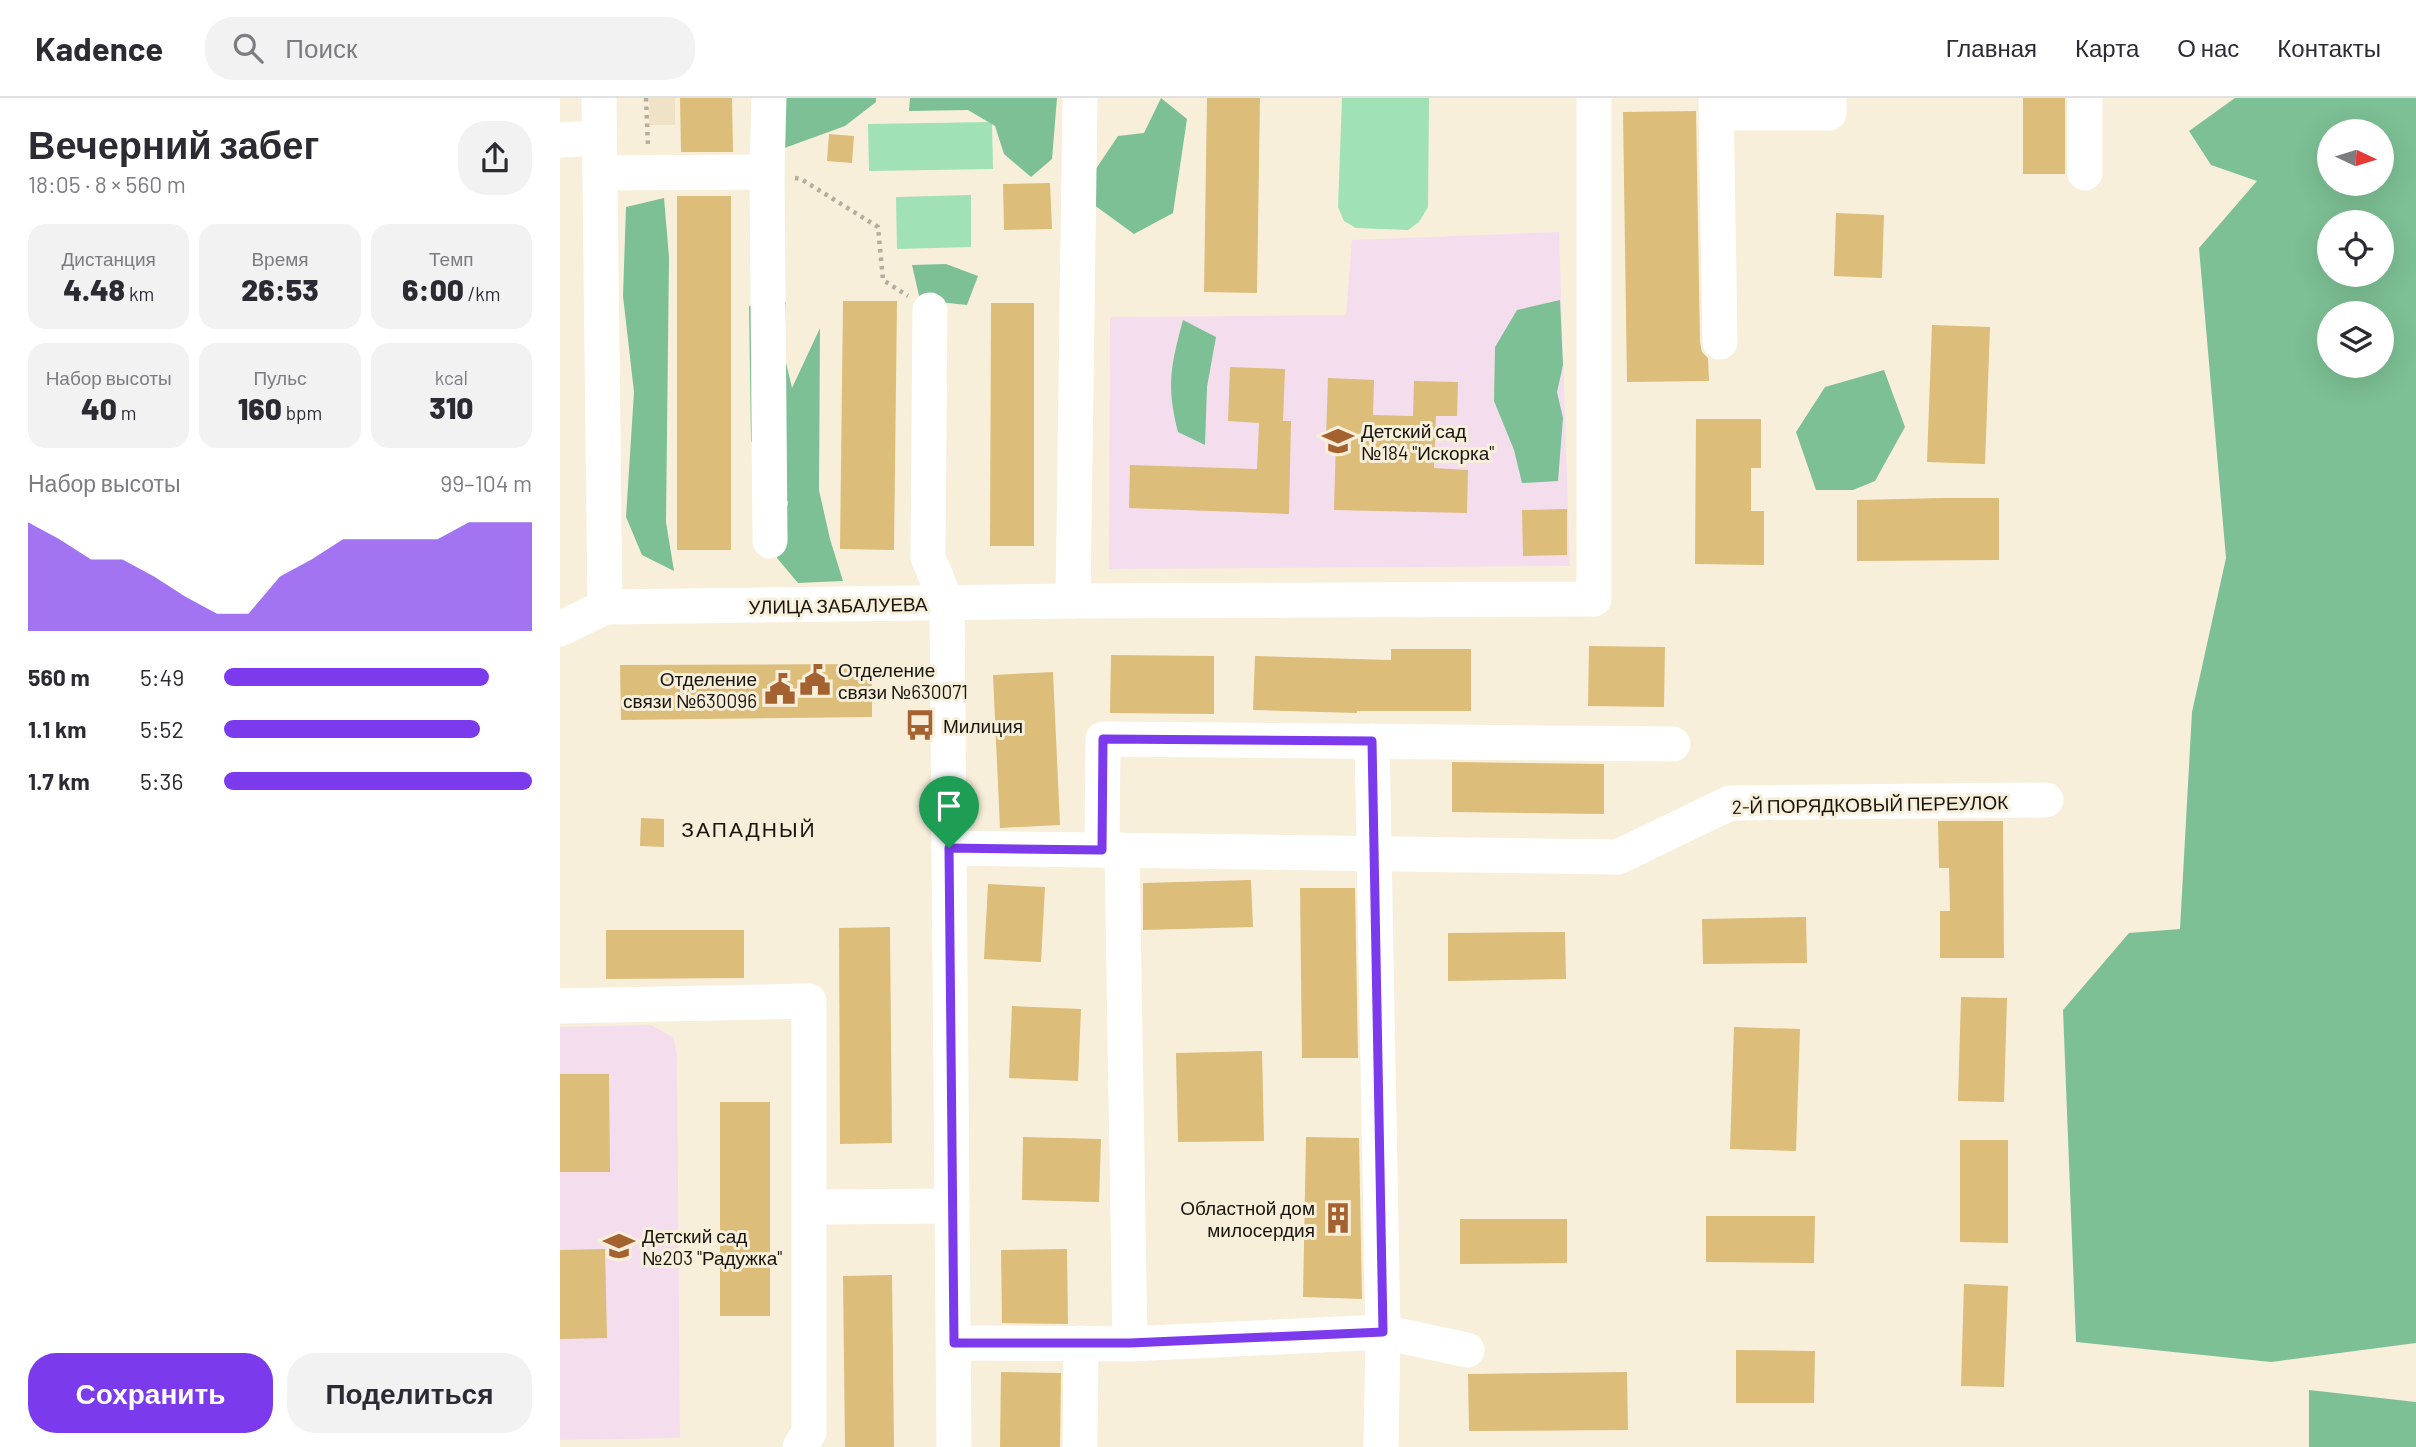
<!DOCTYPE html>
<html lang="ru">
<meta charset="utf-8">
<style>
:root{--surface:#fff;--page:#f2f2f3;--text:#2b2b33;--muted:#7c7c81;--line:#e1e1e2;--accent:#7c3aed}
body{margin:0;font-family:Barlow,sans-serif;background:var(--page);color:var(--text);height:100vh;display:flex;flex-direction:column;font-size:26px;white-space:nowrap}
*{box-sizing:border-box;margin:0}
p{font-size:23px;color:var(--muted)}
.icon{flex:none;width:38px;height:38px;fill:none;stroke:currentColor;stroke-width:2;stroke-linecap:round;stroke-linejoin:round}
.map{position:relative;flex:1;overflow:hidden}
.details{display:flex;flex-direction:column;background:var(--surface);width:560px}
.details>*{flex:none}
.needle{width:46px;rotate:94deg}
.buttons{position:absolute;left:1757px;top:21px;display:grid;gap:14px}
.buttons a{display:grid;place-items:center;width:77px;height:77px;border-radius:50%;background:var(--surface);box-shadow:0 7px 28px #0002;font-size:35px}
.pin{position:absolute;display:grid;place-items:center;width:60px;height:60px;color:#fff;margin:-72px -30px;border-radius:50% 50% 50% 0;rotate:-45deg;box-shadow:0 0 7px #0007}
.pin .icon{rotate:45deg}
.round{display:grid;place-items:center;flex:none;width:74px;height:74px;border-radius:28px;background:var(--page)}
.head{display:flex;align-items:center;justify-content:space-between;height:119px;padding:0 28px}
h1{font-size:38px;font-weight:800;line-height:52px}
.stats{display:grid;grid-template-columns:repeat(3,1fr);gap:10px;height:119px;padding:7px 28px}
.stats div{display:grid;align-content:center;border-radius:18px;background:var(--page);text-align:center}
.stats b{font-size:30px;font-weight:800}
.stats small{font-size:19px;font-weight:400}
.stats p{font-size:19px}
.chart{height:196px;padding:14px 28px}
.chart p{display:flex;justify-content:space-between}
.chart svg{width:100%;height:126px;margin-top:7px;fill:var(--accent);opacity:.7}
.button{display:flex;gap:14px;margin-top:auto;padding:14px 28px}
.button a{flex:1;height:80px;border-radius:28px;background:var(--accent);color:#fff;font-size:28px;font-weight:800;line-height:80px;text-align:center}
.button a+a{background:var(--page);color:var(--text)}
ul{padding:0 28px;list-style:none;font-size:23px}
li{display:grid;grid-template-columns:112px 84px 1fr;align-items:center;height:52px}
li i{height:18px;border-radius:9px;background:var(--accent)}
header{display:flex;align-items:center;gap:42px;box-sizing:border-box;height:98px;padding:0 35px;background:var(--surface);border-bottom:2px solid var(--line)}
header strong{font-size:33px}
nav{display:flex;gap:38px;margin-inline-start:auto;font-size:24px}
.search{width:490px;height:63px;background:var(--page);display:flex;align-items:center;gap:18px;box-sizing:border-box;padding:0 24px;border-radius:28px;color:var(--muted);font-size:26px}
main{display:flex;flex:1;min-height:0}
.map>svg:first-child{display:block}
.built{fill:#efe2c7}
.education{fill:#f4deed}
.green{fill:#a0e1b6}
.forest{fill:#7dc095;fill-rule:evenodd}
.building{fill:#dcbd79}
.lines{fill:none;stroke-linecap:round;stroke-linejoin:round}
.path{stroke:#b4ad9d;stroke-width:4.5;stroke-dasharray:3.5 5;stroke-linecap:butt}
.minor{stroke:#fff;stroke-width:35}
.route-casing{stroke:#fff;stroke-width:14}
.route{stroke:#7c3aed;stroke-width:9}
.labels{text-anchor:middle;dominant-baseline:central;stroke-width:6;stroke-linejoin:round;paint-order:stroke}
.poi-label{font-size:19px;fill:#19150e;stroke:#f8efdb;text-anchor:start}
.street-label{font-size:19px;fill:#19150e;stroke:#f8efdb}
.neighbourhood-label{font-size:21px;letter-spacing:2px;fill:#19150e;stroke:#f8efdb}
</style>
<header>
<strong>Kadence</strong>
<div class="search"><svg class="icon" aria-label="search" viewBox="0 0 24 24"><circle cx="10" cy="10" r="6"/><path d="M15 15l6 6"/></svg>Поиск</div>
<nav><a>Главная</a><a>Карта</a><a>О нас</a><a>Контакты</a></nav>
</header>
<main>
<section class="details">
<div class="head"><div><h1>Вечерний забег</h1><p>18:05 · 8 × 560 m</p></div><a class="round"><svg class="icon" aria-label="share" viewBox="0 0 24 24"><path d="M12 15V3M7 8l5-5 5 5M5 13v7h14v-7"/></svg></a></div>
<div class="stats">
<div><p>Дистанция</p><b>4.48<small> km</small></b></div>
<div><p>Время</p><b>26:53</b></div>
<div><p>Темп</p><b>6:00<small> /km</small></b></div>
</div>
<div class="stats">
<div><p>Набор высоты</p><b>40<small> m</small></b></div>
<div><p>Пульс</p><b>160<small> bpm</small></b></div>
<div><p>kcal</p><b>310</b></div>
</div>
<div class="chart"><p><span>Набор высоты</span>99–104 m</p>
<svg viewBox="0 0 160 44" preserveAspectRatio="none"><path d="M0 44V6L10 12L20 19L30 19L40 25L50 32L60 38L70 38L80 25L90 19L100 12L110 12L120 12L130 12L140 6L150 6L160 6V44z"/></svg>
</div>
<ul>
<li><b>560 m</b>5:49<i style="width:86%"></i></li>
<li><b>1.1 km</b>5:52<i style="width:83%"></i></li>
<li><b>1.7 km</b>5:36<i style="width:100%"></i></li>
</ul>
<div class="button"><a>Сохранить</a><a>Поделиться</a></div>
</section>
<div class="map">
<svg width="1856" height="1349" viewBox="0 0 1856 1349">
<rect width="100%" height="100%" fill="#f8efdb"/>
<rect class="built" x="89" y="0" width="26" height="27"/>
<g class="education">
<path d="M 999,134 L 1010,468 L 549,471 L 550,219 L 786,217 L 792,142 Z"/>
<path d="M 91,927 L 113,939 L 117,957 L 120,1340 L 0,1342 L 0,929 Z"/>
</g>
<g class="green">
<path d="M 782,0 L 869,0 L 868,109 L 859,124 L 848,132 L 796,130 L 784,123 L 778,109 Z"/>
<path d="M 432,24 L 433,71 L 309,73 L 308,26 Z"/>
<path d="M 411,97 L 411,149 L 337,151 L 336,99 Z"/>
</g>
<g class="forest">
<path d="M 222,0 L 316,0 L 316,4 L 285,28 L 219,52 Z"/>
<path d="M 350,0 L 497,0 L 492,61 L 471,79 L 444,56 L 435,28 L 408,12 L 349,13 Z"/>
<path d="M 601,0 L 627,21 L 613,115 L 574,136 L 519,96 L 558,38 L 584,35 Z"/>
<path d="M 1675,0 L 1856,0 L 1856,1245 L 1711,1264 L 1516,1244 L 1503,912 L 1569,835 L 1620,831 L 1632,614 L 1666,460 L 1639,150 L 1697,83 L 1651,67 L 1629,33 ZM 1769,33 L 1822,33 L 1822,86 L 1769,86 ZM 1769,124 L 1822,124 L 1822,177 L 1769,177 ZM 1769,215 L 1822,215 L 1822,268 L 1769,268 Z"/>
<path d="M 104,100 L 109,159 L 106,424 L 114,473 L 82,457 L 66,419 L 74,294 L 63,198 L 66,109 Z"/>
<path d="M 386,166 L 418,178 L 407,207 L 360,202 L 352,167 Z"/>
<path d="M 1000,202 L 1003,267 L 997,294 L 1003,320 L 998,383 L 962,385 L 954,352 L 934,303 L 935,249 L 957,212 Z"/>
<path d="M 226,204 L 224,256 L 232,290 L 260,230 L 259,392 L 270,441 L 283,483 L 238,485 L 217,460 L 228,404 L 191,343 L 189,208 Z"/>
<path d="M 623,222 L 656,239 L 647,289 L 645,347 L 618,334 C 606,287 611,267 623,222 Z"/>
<path d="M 1324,272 L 1345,329 L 1315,383 L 1293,392 L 1256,392 L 1236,334 L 1265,289 Z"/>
<path d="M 1749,1292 L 1856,1304 L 1856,1349 L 1749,1349 Z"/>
</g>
<g class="building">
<path d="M 120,0 L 172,0 L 173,54 L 121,54 Z"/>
<path d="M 647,0 L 700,0 L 697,195 L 644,194 Z"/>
<rect x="1463" y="0" width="42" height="76"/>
<path d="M 1136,13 L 1140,244 L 1142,254 L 1148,260 L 1149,283 L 1067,284 L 1063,14 Z"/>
<path d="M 269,36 L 294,38 L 292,65 L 267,63 Z"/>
<path d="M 490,85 L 492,131 L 444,132 L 443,86 Z"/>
<rect x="117" y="98" width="54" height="354"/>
<path d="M 1276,115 L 1324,117 L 1322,180 L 1274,178 Z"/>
<path d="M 283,203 L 337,203 L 334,452 L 280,451 Z"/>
<path d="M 431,205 L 474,205 L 474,448 L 430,448 Z"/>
<path d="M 1372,227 L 1430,229 L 1425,366 L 1367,364 Z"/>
<path d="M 670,269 L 725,271 L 723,323 L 731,323 L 729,416 L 569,410 L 570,367 L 697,371 L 699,325 L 668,323 Z"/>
<path d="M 768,280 L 814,282 L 813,317 L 853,318 L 854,283 L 898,284 L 897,318 L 876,318 L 874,370 L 908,372 L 907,415 L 774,412 L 776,340 L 766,339 Z"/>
<path d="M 1136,321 L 1201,321 L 1201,370 L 1191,370 L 1191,413 L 1204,413 L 1204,467 L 1135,466 Z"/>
<path d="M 1383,400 L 1439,400 L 1439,462 L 1297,463 L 1297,402 Z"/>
<path d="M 1007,411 L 1007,457 L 963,458 L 962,412 Z"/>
<path d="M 1029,548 L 1105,549 L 1104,609 L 1028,608 Z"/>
<path d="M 831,551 L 911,551 L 911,613 L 797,613 L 797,615 L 693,612 L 695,558 L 831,562 Z"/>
<path d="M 551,557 L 654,558 L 654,616 L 550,615 Z"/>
<path d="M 312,566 L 312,619 L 61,622 L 60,567 Z"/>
<path d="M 493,574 L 500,727 L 440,730 L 433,577 Z"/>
<path d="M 892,664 L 1044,666 L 1044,716 L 892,714 Z"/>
<path d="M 81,720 L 104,721 L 104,749 L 80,748 Z"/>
<path d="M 1378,723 L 1443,723 L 1444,860 L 1380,860 L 1380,813 L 1390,813 L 1389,770 L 1379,770 Z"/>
<path d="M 691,782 L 693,829 L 583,832 L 583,785 Z"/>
<path d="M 428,786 L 485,789 L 481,864 L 424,861 Z"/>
<path d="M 740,790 L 795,790 L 798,960 L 742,960 Z"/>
<path d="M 1246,819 L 1247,865 L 1143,866 L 1142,821 Z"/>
<path d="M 330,829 L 332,1045 L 280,1046 L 279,830 Z"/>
<path d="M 46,832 L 184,832 L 184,880 L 46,881 Z"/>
<path d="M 1005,834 L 1006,881 L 888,883 L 888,835 Z"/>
<path d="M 1401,899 L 1447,900 L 1444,1004 L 1398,1003 Z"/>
<path d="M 452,908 L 521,911 L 518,983 L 449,980 Z"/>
<path d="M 1174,929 L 1240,931 L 1236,1053 L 1170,1051 Z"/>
<path d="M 702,953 L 704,1043 L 618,1044 L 616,955 Z"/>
<path d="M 0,976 L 49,976 L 50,1074 L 0,1074 Z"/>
<rect x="160" y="1004" width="50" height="214"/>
<path d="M 463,1039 L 541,1041 L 539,1104 L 462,1102 Z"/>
<path d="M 746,1039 L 799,1040 L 802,1201 L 743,1199 Z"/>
<path d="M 1400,1042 L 1448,1042 L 1448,1145 L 1400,1144 Z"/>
<path d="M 1146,1118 L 1255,1118 L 1254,1165 L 1146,1164 Z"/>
<path d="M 900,1121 L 1007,1121 L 1007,1165 L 900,1166 Z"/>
<path d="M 45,1151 L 47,1240 L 0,1241 L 0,1152 Z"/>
<path d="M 507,1151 L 508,1226 L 442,1225 L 441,1152 Z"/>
<path d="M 332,1177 L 334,1349 L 285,1349 L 283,1178 Z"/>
<path d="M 1404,1186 L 1448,1188 L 1444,1289 L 1401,1288 Z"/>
<path d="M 1176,1252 L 1255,1253 L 1254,1305 L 1176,1305 Z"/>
<path d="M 441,1274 L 501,1275 L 500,1349 L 440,1349 Z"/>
<path d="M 1067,1274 L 1068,1332 L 909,1333 L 908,1276 Z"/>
</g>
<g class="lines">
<g class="path">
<path d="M 86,0 L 88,48"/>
<path d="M 235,80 L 241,81 L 318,129 L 323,182 L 348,198"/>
</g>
<g class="minor">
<path d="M 39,0 L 45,509"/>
<path d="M 1156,0 L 1160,244"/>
<path d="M 1157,15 L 1269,15 L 1269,0"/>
<path d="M 0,42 L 39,40"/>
<path d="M 207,74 L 210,443"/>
<path d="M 40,75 L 207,74 L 209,0"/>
<path d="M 1525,75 L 1525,0"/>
<path d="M 370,212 L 368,459 L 387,506 L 394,1349"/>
<path d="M 513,503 L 1034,501 L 1034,0"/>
<path d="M 0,531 L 45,509 L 513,503 L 520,0"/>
<path d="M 812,643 L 823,1234 L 821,1349"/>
<path d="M 389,750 L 1058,759 L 1170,705 L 1486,702"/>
<path d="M 542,752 L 543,641 L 1113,646"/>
<path d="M 562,752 L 570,1246"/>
<path d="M 0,908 L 249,903 L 249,1334 L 240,1349"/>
<path d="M 250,1109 L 392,1108"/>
<path d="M 394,1245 L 570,1246 L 823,1234 L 907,1252"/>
<path d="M 520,1349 L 521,1245"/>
</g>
</g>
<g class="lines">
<defs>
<path id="route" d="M 543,641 L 812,643 L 823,1234 L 570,1245 L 394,1245 L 389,750 L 542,752 Z"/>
</defs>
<use href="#route" class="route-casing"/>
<use href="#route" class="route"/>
</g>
<defs>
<symbol id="school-bare" viewBox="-9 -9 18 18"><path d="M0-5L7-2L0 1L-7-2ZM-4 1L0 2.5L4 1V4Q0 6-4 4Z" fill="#a56231" stroke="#f8efdb" stroke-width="2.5" paint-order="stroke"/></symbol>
<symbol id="civic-bare" viewBox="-9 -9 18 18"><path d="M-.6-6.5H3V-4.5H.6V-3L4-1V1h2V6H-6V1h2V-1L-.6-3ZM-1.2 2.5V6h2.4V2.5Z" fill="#a56231" stroke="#f8efdb" stroke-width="2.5" paint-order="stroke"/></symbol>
<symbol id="bus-bare" viewBox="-9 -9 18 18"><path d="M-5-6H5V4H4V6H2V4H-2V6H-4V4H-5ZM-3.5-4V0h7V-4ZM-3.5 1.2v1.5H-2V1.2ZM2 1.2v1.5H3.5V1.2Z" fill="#a56231" stroke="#f8efdb" stroke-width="2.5" paint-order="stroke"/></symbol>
<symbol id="building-bare" viewBox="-9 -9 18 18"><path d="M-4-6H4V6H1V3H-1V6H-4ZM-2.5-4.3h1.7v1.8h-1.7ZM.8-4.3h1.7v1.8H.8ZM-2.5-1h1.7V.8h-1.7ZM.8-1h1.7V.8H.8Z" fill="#a56231" stroke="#f8efdb" stroke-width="2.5" paint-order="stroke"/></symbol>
</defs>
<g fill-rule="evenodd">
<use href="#school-bare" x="756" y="321" width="44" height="44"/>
<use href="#civic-bare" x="233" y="560" width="44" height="44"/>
<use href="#civic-bare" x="198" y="569" width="44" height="44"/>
<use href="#bus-bare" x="338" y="605" width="44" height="44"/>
<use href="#building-bare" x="756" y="1098" width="44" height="44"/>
<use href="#school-bare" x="37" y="1126" width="44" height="44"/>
</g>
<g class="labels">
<g class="poi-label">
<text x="801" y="332">Детский сад<tspan x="801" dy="22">№184 "Искорка"</tspan></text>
<text x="278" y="571">Отделение<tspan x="278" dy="22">связи №630071</tspan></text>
<text x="197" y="580" text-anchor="end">Отделение<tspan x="197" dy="22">связи №630096</tspan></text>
<text x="383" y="627">Милиция</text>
<text x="755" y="1109" text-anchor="end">Областной дом<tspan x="755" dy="22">милосердия</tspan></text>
<text x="82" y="1137">Детский сад<tspan x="82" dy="22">№203 "Радужка"</tspan></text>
</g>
<g class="street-label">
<text transform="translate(278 507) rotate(-1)">УЛИЦА ЗАБАЛУЕВА</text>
<text transform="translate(1310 706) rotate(-1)">2-Й ПОРЯДКОВЫЙ ПЕРЕУЛОК</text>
</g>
<g class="neighbourhood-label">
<text x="189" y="730">ЗАПАДНЫЙ</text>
</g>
</g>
</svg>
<div class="buttons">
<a><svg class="needle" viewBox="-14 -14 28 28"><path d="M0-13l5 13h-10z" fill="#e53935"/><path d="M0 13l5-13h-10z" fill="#7c7c81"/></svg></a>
<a><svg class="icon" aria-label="locate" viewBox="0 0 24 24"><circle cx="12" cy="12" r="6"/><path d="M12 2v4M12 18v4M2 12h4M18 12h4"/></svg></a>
<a><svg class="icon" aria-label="layers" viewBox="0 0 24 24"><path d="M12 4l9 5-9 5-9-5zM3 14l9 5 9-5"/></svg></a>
</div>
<div class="pin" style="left:389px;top:750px;background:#1e9e55"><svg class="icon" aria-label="arrive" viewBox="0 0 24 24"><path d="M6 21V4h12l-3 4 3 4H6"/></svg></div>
</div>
</main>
